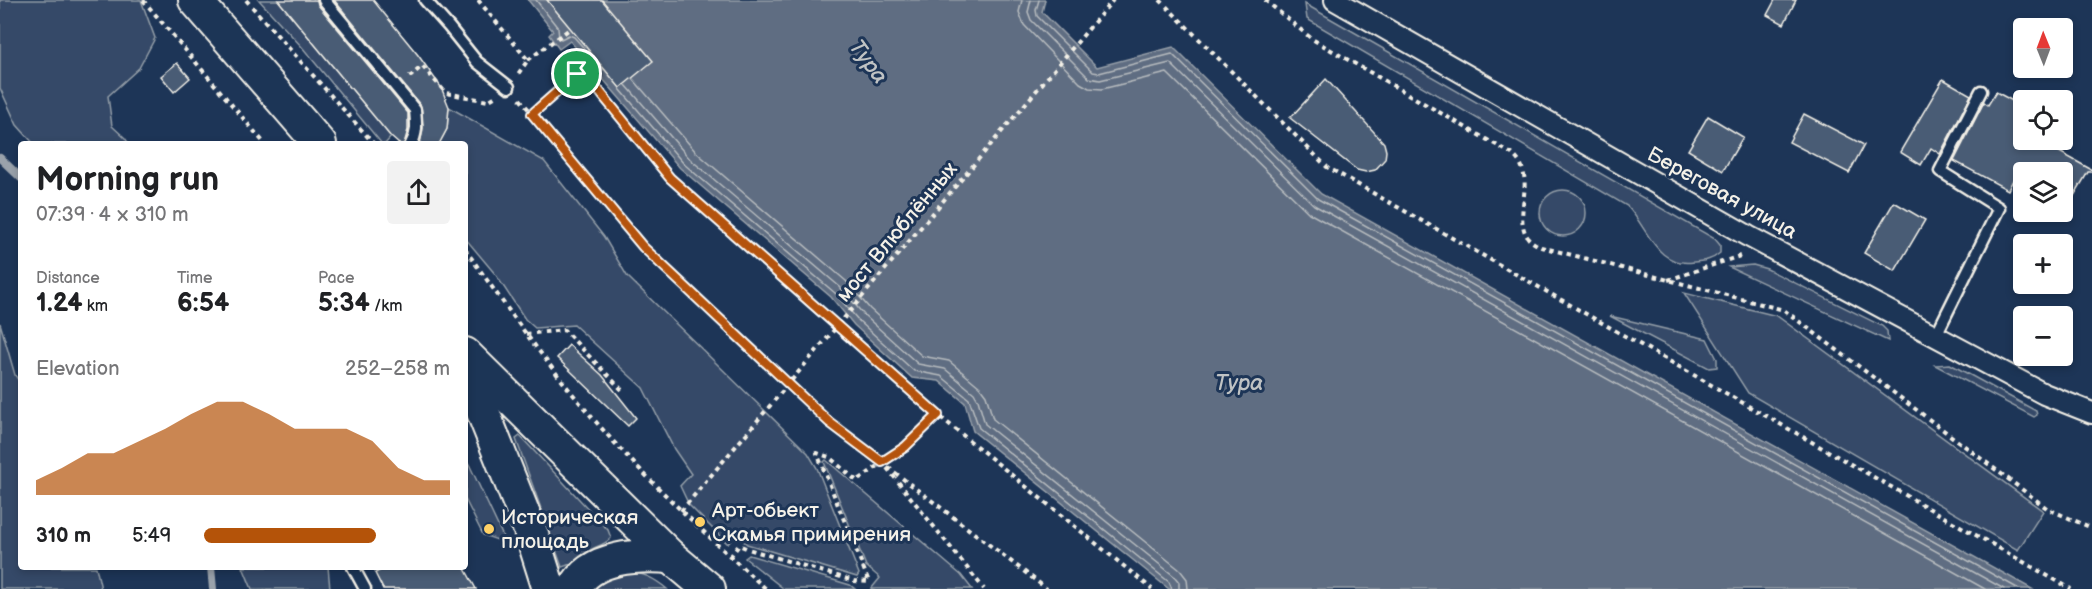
<!DOCTYPE html>
<meta charset="utf-8">
<style>
:root{--surface:#fff;--page:#f2f2f2;--text:#202124;--muted:#757577;--accent:#b45309}
body{margin:0;font-family:"Balsamiq Sans",sans-serif;background:var(--page);color:var(--text);height:100vh;display:flex;flex-direction:column;font-size:22px;white-space:nowrap}
*{box-sizing:border-box;margin:0}
p{font-size:20px;color:var(--muted)}
.icon{flex:none;width:33px;height:33px;fill:none;stroke:currentColor;stroke-width:2;stroke-linecap:round;stroke-linejoin:round}
.map{position:relative;flex:1;overflow:hidden}
.drawer{position:absolute;left:18px;top:141px;width:450px;height:429px;display:flex;flex-direction:column;background:var(--surface);border-radius:6px;box-shadow:0 3px 9px #0003}
.drawer>*{flex:none}
.needle{width:39px;rotate:359deg}
.controls{position:absolute;left:2013px;top:18px;display:grid;gap:12px}
.controls a{display:grid;place-items:center;width:60px;height:60px;border-radius:6px;background:var(--surface);box-shadow:0 3px 9px #0003;font-size:30px}
.pin{position:absolute;display:grid;place-items:center;width:51px;height:51px;color:#fff;margin:-26px;border:3px solid #fff;border-radius:50%;box-shadow:0 2px 6px #0007}
.round{display:grid;place-items:center;flex:none;width:63px;height:63px;border-radius:6px;background:var(--page)}
.headline{display:flex;align-items:center;justify-content:space-between;height:102px;padding:0 18px}
h1{font-size:33px;font-weight:700;line-height:45px}
.figures{display:grid;grid-template-columns:repeat(3,1fr);gap:9px;height:102px;padding:6px 18px}
.figures div{display:grid;align-content:center}
.figures b{font-size:26px;font-weight:700}
.figures small{font-size:16px;font-weight:400}
.figures p{font-size:16px}
.chart{height:168px;padding:12px 18px}
.chart p{display:flex;justify-content:space-between}
.chart svg{width:100%;height:108px;margin-top:6px;fill:var(--accent);opacity:.7}
ul{padding:0 18px;list-style:none;font-size:20px}
li{display:grid;grid-template-columns:96px 72px 1fr;align-items:center;height:45px}
li i{height:15px;border-radius:8px;background:var(--accent)}
.map>svg:first-child{display:block}
.green{fill:#354a67;stroke:#949ea8;stroke-width:1.5}
.water{fill:#5e6d82;stroke:#9aa2ab;stroke-width:1.5}
.lines{fill:none;stroke-linecap:round;stroke-linejoin:round}
.shore{stroke:#b8bcbf;stroke-width:1.5}
.stream{stroke:#9aa2ab;stroke-width:8}
.building{fill:#485b74;stroke:#f4f1e8;stroke-width:1.5}
.lane-casing{stroke:#f4f1e8;stroke-width:15}
.street-casing{stroke:#f4f1e8;stroke-width:24}
.primary-casing{stroke:#f4f1e8;stroke-width:36}
.path{stroke:#f4f1e8;stroke-width:4;stroke-dasharray:4.5 4.5;stroke-linecap:butt}
.lane{stroke:#1d3557;stroke-width:10}
.street{stroke:#1d3557;stroke-width:20}
.primary{stroke:#1d3557;stroke-width:32}
.path-bridge{stroke:#f4f1e8;stroke-width:4;stroke-dasharray:4.5 4.5;stroke-linecap:butt}
.route-casing{stroke:#fff;stroke-width:12}
.route{stroke:#b45309;stroke-width:8}
.poi-dot{fill:#ffd166;stroke:#1d3557;stroke-width:2}
.labels{text-anchor:middle;dominant-baseline:central;stroke-width:6;stroke-linejoin:round;paint-order:stroke}
.street-label{font-size:21px;fill:#f4f1e8;stroke:#1d3557}
.poi-label{font-size:21px;fill:#f4f1e8;stroke:#1d3557;text-anchor:start}
.water-label{font-size:22px;font-style:italic;fill:#c0c3c4;stroke:#1d3557}
</style>
<div class="map">
<svg width="2092" height="589" viewBox="0 0 2092 589">
<rect width="100%" height="100%" fill="#1d3557"/>
<filter id="ink" filterUnits="userSpaceOnUse"><feTurbulence type="fractalNoise" baseFrequency=".0167" numOctaves="2"/><feDisplacementMap in="SourceGraphic" scale="12" xChannelSelector="R" yChannelSelector="G"/><feConvolveMatrix kernelMatrix="1 2 1 2 8 2 1 2 1" color-interpolation-filters="sRGB"/></filter>
<g filter="url(#ink)">
<g class="green">
<path d="M 0,0 L 141,0 L 155,38 L 139,68 L 108,96 L 112,126 L 125,138 L 129,144 L 34,144 L 17,125 L 0,88 Z"/>
<path d="M 259,0 L 278,0 L 391,137 L 385,144 L 382,144 L 302,47 Z"/>
<path d="M 1305,4 L 1715,239 L 1720,245 L 1720,253 C 1712,260 1705,261 1694,262 C 1656,268 1649,229 1627,206 L 1307,19 Z"/>
<path d="M 449,107 L 544,161 L 604,237 L 627,276 L 808,453 L 817,468 L 859,574 L 857,577 L 747,544 L 735,534 L 728,544 L 689,505 L 680,486 L 691,474 L 674,449 L 643,388 L 574,325 L 535,328 L 525,319 L 496,275 L 465,238 L 465,144 L 439,144 L 447,129 Z"/>
<circle cx="1563" cy="213" r="23"/>
<path d="M 1753,265 L 1767,269 L 1882,326 L 1887,331 L 1888,341 L 1729,267 Z"/>
<path d="M 1684,293 L 1777,316 L 2043,511 L 2018,550 L 1748,393 Z"/>
<path d="M 1610,316 L 1707,339 L 1717,359 L 1717,367 L 1709,368 Z"/>
<path d="M 0,323 L 15,375 L 21,384 L 21,567 L 96,567 L 101,589 L 0,589 Z"/>
<path d="M 1950,364 L 2036,411 L 2037,415 L 2034,417 L 1935,365 Z"/>
<path d="M 520,436 L 608,530 L 611,538 C 605,545 596,546 589,551 C 579,558 574,564 562,567 L 516,439 Z"/>
<path d="M 826,460 L 961,575 L 972,589 L 871,589 L 880,578 L 866,566 L 824,462 Z"/>
<path d="M 465,462 L 469,464 L 506,543 L 483,535 L 465,499 Z"/>
<path d="M 749,555 L 850,585 L 855,589 L 784,589 L 745,558 Z"/>
<path d="M 243,567 L 328,567 L 330,589 L 252,589 Z"/>
<path d="M 626,571 C 643,573 654,578 667,589 L 590,589 L 596,582 Z"/>
</g>
<path class="water" d="M 528,0 L 1045,0 L 1042,12 L 1097,67 L 1173,47 L 1321,194 L 2032,589 L 1169,589 L 973,431 L 965,403 L 939,381 L 912,378 L 854,325 L 831,297 L 680,168 L 570,41 L 559,49 L 549,35 L 553,31 Z"/>
<g class="lines">
<g class="shore">
<path d="M 536,0 L 558,28 L 559,38 L 561,39 L 569,35 L 574,37 L 603,70"/>
<path d="M 1022,0 L 1019,12 L 1024,25 L 1080,83 L 1089,88 L 1102,89 L 1167,73 L 1309,213 L 1985,589"/>
<path d="M 1031,0 L 1028,12 L 1031,20 L 1089,78 L 1100,80 L 1170,63 L 1314,205 L 2004,589"/>
<path d="M 1039,0 L 1036,10 L 1037,16 L 1093,72 L 1099,73 L 1172,54 L 1318,199 L 2019,589"/>
<path d="M 633,79 L 696,152 L 846,281 L 870,309 L 922,356 L 949,361 L 980,387 L 986,395 L 993,419 L 1180,570 L 1187,579 L 1188,589"/>
<path d="M 626,85 L 690,159 L 840,287 L 864,315 L 918,364 L 945,369 L 974,393 L 978,400 L 985,424 L 1174,576 L 1179,582 L 1179,589"/>
<path d="M 620,89 L 684,164 L 835,293 L 859,321 L 914,371 L 941,376 L 969,399 L 979,428 L 1169,582 L 1172,589"/>
</g>
<g class="stream">
<path d="M 0,158 L 21,178"/>
<path d="M 211,567 L 213,589"/>
</g>
</g>
<g class="building">
<path d="M 278,0 L 317,0 L 318,5 L 408,113 L 408,130 L 404,144 L 399,144 L 391,137 Z"/>
<path d="M 334,0 L 373,0 L 418,55 L 441,87 L 449,107 L 447,129 L 439,144 L 420,144 L 423,128 L 421,106 Z"/>
<path d="M 547,0 L 602,0 L 653,61 L 620,88 Z"/>
<path d="M 1775,0 L 1796,0 L 1784,24 L 1767,15 Z"/>
<path d="M 177,63 L 190,78 L 174,92 L 161,76 Z"/>
<path d="M 1326,79 L 1384,143 L 1386,151 L 1385,159 L 1375,170 L 1366,172 L 1357,170 L 1290,118 Z"/>
<path d="M 1943,79 L 1971,95 L 1940,154 L 1931,148 L 1921,165 L 1900,152 Z"/>
<path d="M 1996,92 L 2024,107 L 2024,140 L 2038,140 L 2092,170 L 2092,172 L 2088,172 L 2062,216 L 2062,172 L 2017,172 L 2008,190 L 1954,161 L 1984,102 L 1988,105 Z"/>
<path d="M 1804,114 L 1864,145 L 1849,173 L 1789,142 Z"/>
<path d="M 1708,116 L 1743,137 L 1723,171 L 1688,150 Z"/>
<path d="M 1894,202 L 1925,220 L 1895,271 L 1864,253 Z"/>
<path d="M 569,345 L 602,375 L 636,418 L 628,426 L 557,358 Z"/>
<path d="M 387,567 L 464,567 L 476,589 L 383,589 L 375,573 Z"/>
</g>
<g class="lines">
<defs>
<g id="lane">
<path d="M 324,0 L 415,110 C 416,122 418,133 411,144"/>
<path d="M 425,0 L 449,27 L 477,62 L 509,87"/>
<path d="M 1935,337 L 1999,208 L 1940,171 L 1981,91"/>
<path d="M 353,567 L 365,589"/>
</g>
<path id="street" d="M 1335,0 L 1748,236 L 2044,394 L 2092,413"/>
<g id="primary">
<path d="M 195,0 L 320,144"/>
<path d="M 465,354 L 671,557 L 709,589"/>
<path d="M 465,367 L 532,535 L 549,589"/>
<path d="M 574,589 C 591,555 639,555 671,557"/>
</g>
</defs>
<use href="#lane" class="lane-casing"/>
<use href="#street" class="street-casing"/>
<use href="#primary" class="primary-casing"/>
<g class="path">
<path d="M 143,0 L 265,144"/>
<path d="M 246,0 L 374,144"/>
<path d="M 478,0 L 528,60 L 518,74"/>
<path d="M 1160,0 L 1327,167 L 2071,589"/>
<path d="M 1265,0 L 1312,39 L 1512,154 C 1515,157 1519,161 1521,165 C 1532,188 1513,220 1529,239 C 1532,242 1537,245 1541,247 L 1784,310 L 2048,509 L 2092,528"/>
<path d="M 528,60 L 571,28"/>
<path d="M 410,74 L 411,76 L 422,66 L 446,93 L 488,101 L 496,96"/>
<path d="M 520,99 L 643,247 L 829,422 L 1047,589"/>
<path d="M 532,114 L 582,70 L 670,178 L 938,415 L 1152,589"/>
<path d="M 465,249 C 511,314 558,380 612,440 C 661,493 713,541 766,589"/>
<path d="M 1668,280 L 1740,256"/>
<path d="M 526,334 L 564,330 L 623,391"/>
<path d="M 887,468 L 984,589"/>
<path d="M 730,557 L 739,545 L 748,549 L 854,581 L 869,582 L 817,453 L 829,457 L 857,481 L 905,447 L 938,415"/>
</g>
<use href="#lane" class="lane"/>
<use href="#street" class="street"/>
<use href="#primary" class="primary"/>
<path class="path-bridge" d="M 681,511 L 1113,0"/>
</g>
</g>
<g class="lines" filter="url(#ink)">
<defs>
<path id="route" d="M 582,70 L 670,178 L 938,415 L 905,447 L 882,462 L 829,422 L 643,247 L 532,114 Z"/>
</defs>
<use href="#route" class="route-casing"/>
<use href="#route" class="route"/>
</g>
<g class="poi-dot">
<circle cx="700" cy="522" r="6"/>
<circle cx="489" cy="529" r="6"/>
</g>
<g class="labels">
<g class="street-label">
<text transform="translate(1722 193) rotate(29)">Береговая улица</text>
<text transform="translate(897 232) rotate(-50)">мост Влюблённых</text>
</g>
<g class="poi-label">
<text x="712" y="510">Арт-обьект<tspan x="712" dy="24">Скамья примирения</tspan></text>
<text x="501" y="517">Историческая<tspan x="501" dy="24">площадь</tspan></text>
</g>
<g class="water-label">
<text transform="translate(868 62) rotate(53)">Тура</text>
<text x="1239" y="383">Тура</text>
</g>
</g>
</svg>
<div class="controls">
<a><svg class="needle" viewBox="-14 -14 28 28"><path d="M0-13l5 13h-10z" fill="#e53935"/><path d="M0 13l5-13h-10z" fill="#757577"/></svg></a>
<a><svg class="icon" aria-label="locate" viewBox="0 0 24 24"><circle cx="12" cy="12" r="6"/><path d="M12 2v4M12 18v4M2 12h4M18 12h4"/></svg></a>
<a><svg class="icon" aria-label="layers" viewBox="0 0 24 24"><path d="M12 4l9 5-9 5-9-5zM3 14l9 5 9-5"/></svg></a>
<a>+</a>
<a>−</a>
</div>
<div class="pin" style="left:577px;top:74px;background:#1e9e55"><svg class="icon" aria-label="arrive" viewBox="0 0 24 24"><path d="M6 21V4h12l-3 4 3 4H6"/></svg></div>
<section class="drawer">
<div class="headline"><div><h1>Morning run</h1><p>07:39 · 4 × 310 m</p></div><a class="round"><svg class="icon" aria-label="share" viewBox="0 0 24 24"><path d="M12 15V3M7 8l5-5 5 5M5 13v7h14v-7"/></svg></a></div>
<div class="figures">
<div><p>Distance</p><b>1.24<small> km</small></b></div>
<div><p>Time</p><b>6:54</b></div>
<div><p>Pace</p><b>5:34<small> /km</small></b></div>
</div>
<div class="chart"><p><span>Elevation</span>252–258 m</p>
<svg viewBox="0 0 160 44" preserveAspectRatio="none"><path d="M0 44V38L10 33L20 27L30 27L40 22L50 17L60 11L70 6L80 6L90 11L100 17L110 17L120 17L130 22L140 33L150 38L160 38V44z"/></svg>
</div>
<ul>
<li><b>310 m</b>5:49<i style="width:70%"></i></li>
</ul>
</section>
</div>
